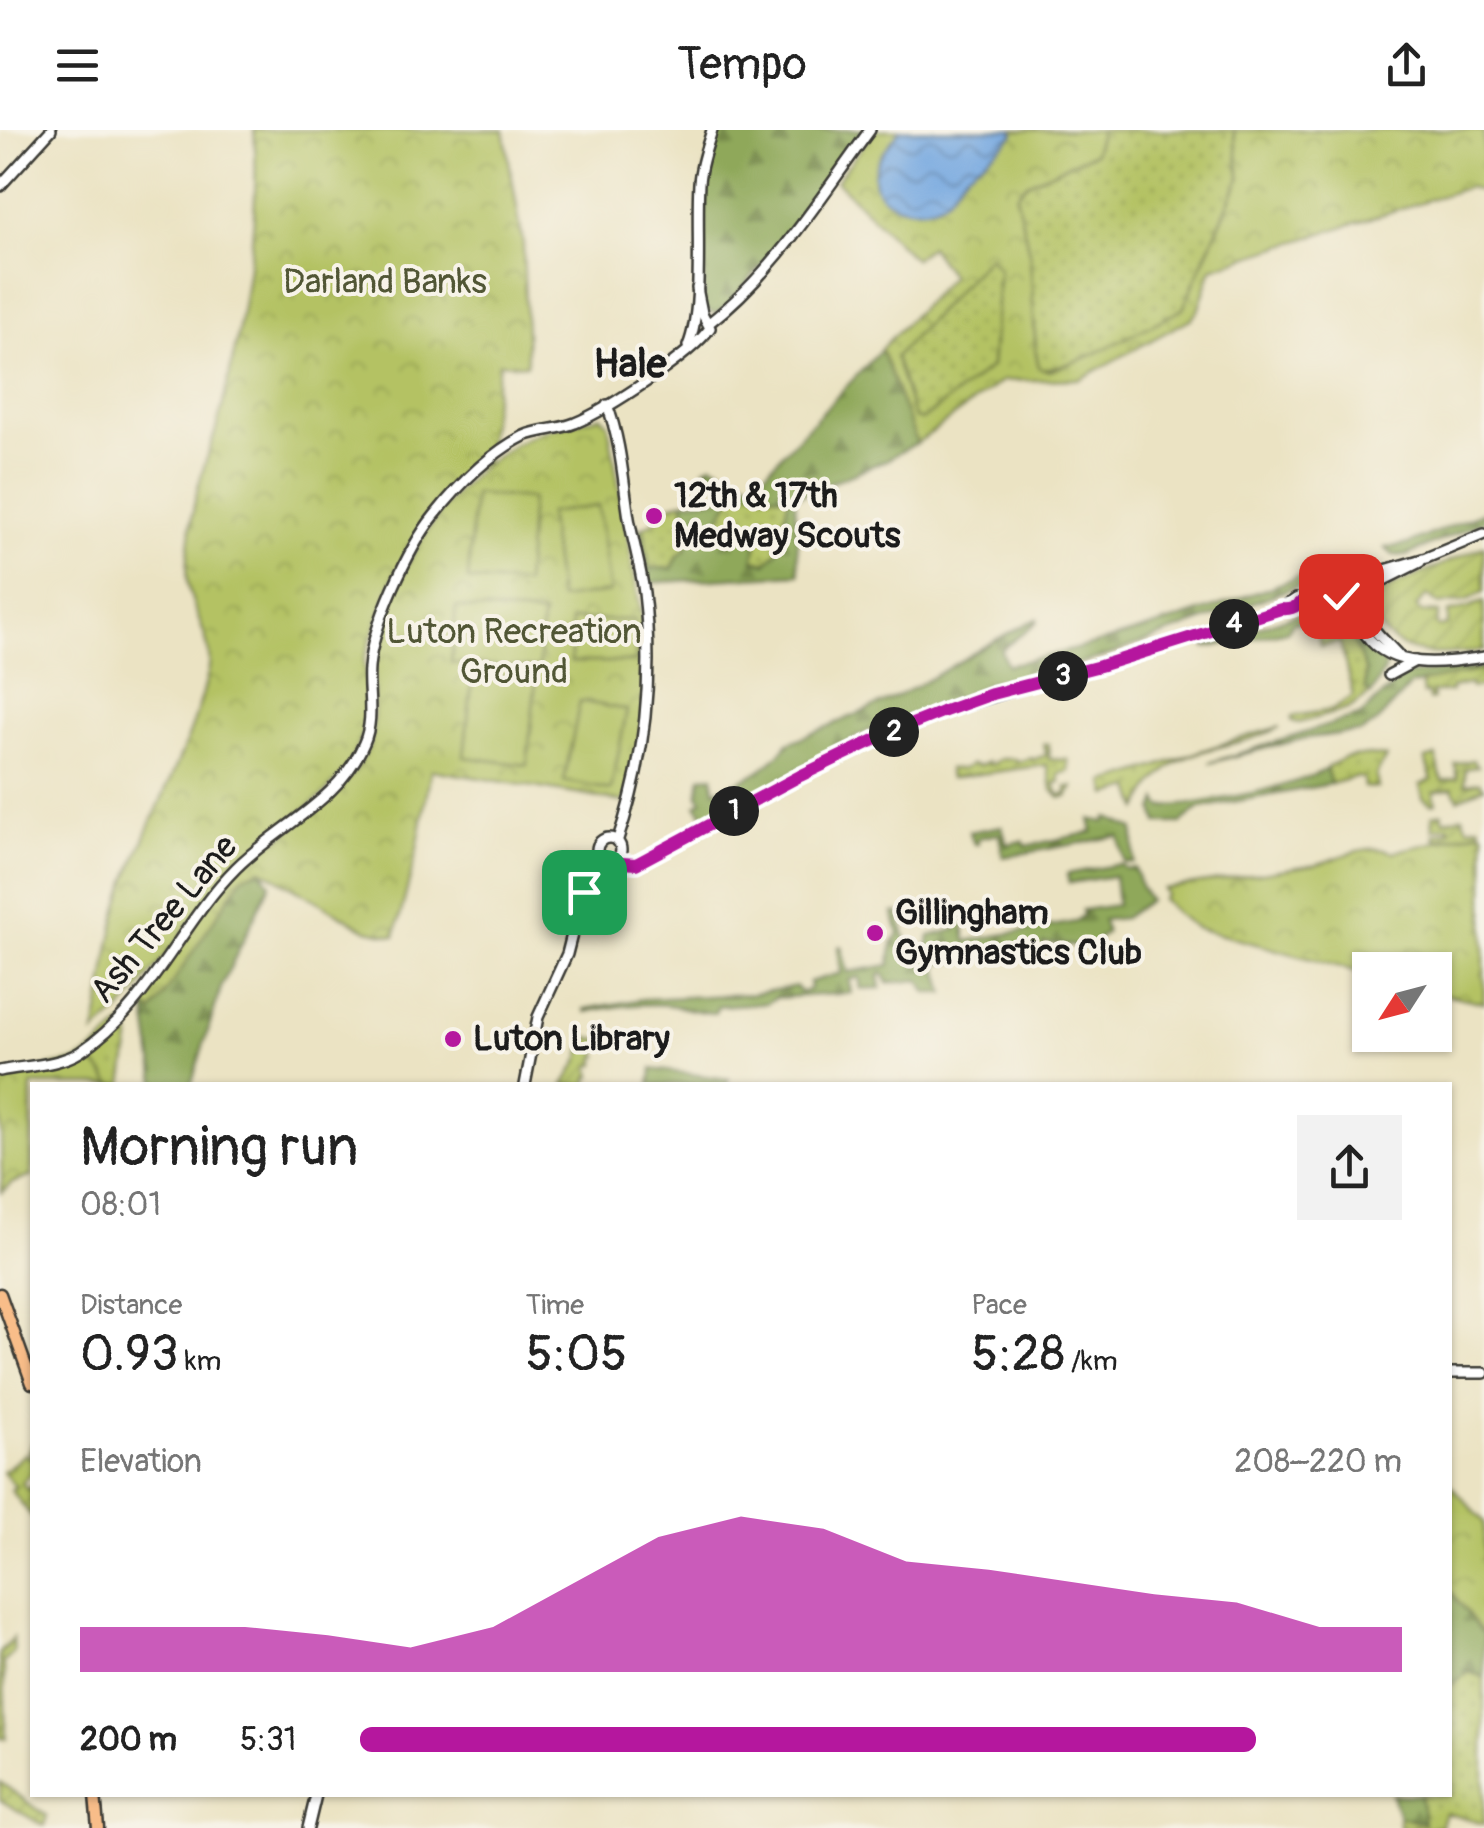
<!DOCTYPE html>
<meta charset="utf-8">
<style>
:root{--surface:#fff;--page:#f2f2f2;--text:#222;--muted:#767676;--accent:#b5179e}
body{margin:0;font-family:Pangolin,sans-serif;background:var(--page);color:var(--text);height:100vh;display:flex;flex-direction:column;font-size:38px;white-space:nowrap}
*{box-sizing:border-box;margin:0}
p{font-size:32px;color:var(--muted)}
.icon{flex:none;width:55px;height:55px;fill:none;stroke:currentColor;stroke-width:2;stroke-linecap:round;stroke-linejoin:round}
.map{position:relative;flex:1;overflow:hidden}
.panel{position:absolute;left:30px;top:952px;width:1422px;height:715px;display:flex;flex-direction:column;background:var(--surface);border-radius:0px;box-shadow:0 2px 8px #0004}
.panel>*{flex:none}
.needle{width:65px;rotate:234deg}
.controls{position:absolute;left:1352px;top:822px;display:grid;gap:20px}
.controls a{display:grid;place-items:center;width:100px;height:100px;border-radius:0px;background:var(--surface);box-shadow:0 2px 8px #0004;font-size:50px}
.pin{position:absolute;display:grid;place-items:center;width:85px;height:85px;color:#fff;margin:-42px;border-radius:20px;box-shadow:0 5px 15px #0006}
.km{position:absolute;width:50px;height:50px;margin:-25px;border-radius:50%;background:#222;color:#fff;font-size:28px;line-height:50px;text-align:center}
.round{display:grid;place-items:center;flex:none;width:105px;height:105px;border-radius:0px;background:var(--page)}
.headline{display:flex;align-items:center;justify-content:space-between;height:170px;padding:0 50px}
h1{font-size:55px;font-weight:600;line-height:75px}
.stats{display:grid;grid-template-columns:repeat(3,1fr);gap:15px;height:170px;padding:10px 50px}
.stats div{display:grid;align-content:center}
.stats b{font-size:50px;font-weight:600}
.stats small{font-size:28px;font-weight:400}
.stats p{font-size:28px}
.chart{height:280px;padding:20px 50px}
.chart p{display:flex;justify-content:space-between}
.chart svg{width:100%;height:180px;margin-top:10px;fill:var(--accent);opacity:.7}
ul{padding:0 50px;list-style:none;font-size:32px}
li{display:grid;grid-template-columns:160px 120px 1fr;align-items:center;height:75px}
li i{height:25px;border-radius:12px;background:var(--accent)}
header{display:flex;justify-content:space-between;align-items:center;height:130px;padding:0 50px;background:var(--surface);font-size:45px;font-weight:600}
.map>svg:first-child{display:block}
.grass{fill:url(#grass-dots);stroke:#686f40;stroke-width:2.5}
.forest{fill:url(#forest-firs);stroke:#56623b;stroke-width:2.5;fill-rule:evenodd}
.park{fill:url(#park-crowns);stroke:#686f40;stroke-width:2.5;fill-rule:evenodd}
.garden{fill:url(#garden-furrows);stroke:#686f40;stroke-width:2.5}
.pitch{fill:#b4c264;stroke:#686f40;stroke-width:2.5}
.water{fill:url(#water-waves);stroke:#48627e;stroke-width:2.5}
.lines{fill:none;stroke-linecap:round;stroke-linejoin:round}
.minor-casing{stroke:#3b3a35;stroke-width:14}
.major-casing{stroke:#3b3a35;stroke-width:15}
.minor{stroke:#fff;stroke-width:9}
.major{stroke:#f8bd89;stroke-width:10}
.route-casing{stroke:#fff;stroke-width:20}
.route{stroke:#b5179e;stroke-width:12}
.poi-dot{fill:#b5179e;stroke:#f7f3e8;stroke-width:4}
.labels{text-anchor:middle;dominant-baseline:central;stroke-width:8;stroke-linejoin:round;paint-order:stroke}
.park-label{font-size:35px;fill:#515635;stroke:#f7f3e8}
.poi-label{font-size:35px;font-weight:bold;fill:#1c1c1c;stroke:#f7f3e8;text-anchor:start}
.street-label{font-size:35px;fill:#1c1c1c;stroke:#f7f3e8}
.quarter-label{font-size:40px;font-weight:bold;fill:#1c1c1c;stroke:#f7f3e8}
</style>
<header><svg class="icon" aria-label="menu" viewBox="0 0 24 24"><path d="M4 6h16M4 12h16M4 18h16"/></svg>Tempo<svg class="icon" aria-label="share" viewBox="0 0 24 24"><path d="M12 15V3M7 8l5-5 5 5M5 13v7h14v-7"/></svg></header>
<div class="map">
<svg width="1484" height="1698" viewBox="0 0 1484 1698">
<defs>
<pattern id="grass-dots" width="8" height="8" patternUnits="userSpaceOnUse" patternTransform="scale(2.5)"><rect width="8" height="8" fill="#b4c264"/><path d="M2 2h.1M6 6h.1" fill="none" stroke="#9aa656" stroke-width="1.8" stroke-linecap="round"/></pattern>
<pattern id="forest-firs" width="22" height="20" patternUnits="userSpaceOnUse" patternTransform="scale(2.5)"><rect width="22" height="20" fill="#8fa85a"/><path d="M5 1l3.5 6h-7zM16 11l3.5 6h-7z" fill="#74884a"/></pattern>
<pattern id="park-crowns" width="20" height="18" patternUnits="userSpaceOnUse" patternTransform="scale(2.5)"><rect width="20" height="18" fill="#b4c264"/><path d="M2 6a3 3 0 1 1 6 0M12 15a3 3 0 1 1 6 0" fill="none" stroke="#9aa656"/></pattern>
<pattern id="garden-furrows" width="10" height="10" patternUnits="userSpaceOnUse" patternTransform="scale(2.5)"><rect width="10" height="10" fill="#b4c264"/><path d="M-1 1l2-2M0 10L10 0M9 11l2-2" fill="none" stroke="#9aa656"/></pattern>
<pattern id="water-waves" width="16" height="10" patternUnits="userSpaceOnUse" patternTransform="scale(2.5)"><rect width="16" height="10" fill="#74a7e0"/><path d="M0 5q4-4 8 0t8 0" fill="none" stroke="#5e87b5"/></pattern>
</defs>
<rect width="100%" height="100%" fill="#f7f3e8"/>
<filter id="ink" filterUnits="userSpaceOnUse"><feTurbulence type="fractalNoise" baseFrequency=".01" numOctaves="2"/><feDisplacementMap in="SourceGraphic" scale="20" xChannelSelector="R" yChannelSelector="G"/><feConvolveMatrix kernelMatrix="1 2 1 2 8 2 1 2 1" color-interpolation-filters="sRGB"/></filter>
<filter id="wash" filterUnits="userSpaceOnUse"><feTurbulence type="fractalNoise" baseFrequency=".0048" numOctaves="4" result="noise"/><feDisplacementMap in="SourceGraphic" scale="40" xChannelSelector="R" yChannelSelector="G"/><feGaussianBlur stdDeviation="2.25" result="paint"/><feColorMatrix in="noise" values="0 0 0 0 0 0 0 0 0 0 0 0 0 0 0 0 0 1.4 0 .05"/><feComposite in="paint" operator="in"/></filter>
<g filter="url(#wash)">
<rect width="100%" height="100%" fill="#ebe3c3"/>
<g class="grass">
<path d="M 1101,0 L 1234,0 L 1240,47 L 1183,179 C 1156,193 1064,245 1039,238 L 1036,223 L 1016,65 L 1027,53 L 1094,23 Z"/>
<path d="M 989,125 L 999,138 L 991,237 L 922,290 L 914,288 L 895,227 Z"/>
<path d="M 738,359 L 789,367 L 777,422 L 766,434 L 754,431 L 750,400 L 727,395 L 718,400 L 716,393 L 731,369 L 730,361 Z"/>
<path d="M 684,371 L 687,418 L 678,426 L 672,439 L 649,438 L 643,398 L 664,385 L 661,377 Z"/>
<path d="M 1334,477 L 1341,477 L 1366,542 L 1365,559 L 1371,564 L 1348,579 L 1299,593 L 1292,591 L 1292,586 L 1332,580 L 1353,566 L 1340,512 L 1321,516 L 1314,491 Z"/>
<path d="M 1280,597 C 1224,627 1173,606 1139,679 L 1132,658 L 1108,665 L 1105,652 C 1164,637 1220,611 1280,597 Z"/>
<path d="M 1044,614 L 1049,614 L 1049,629 L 1068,630 L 1069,641 L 1059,644 L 1060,652 L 1055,653 L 1059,665 L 1067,664 L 1067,657 L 1073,657 L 1068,667 L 1060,668 L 1052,659 L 1047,635 L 950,648 L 948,639 L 962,639 L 972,634 L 979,636 L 988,632 L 989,635 L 1001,629 L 1016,629 L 1017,632 L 1031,628 L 1032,630 L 1046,625 Z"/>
<path d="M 1369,625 L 1386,627 L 1376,645 L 1378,658 L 1364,657 L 1363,648 L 1355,647 L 1331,654 L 1327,649 L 1327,637 L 1344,628 Z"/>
<path d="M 122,895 L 131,905 L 123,955 L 112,955 L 88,925 Z"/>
<path d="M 1469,1542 L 1484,1547 L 1484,1694 L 1445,1683 L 1440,1697 L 1443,1698 L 1399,1698 L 1399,1687 L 1423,1693 L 1420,1665 L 1450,1665 L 1450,1555 Z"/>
</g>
<g class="forest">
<path d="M 718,0 L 864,0 L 780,114 L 729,174 L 715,184 L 704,178 L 706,36 Z"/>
<path d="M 1016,65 L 1030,127 L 1036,223 L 991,237 L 999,138 L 989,126 L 895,227 L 882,221 L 917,313 L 886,330 L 795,367 L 799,444 L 645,453 L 634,401 L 643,398 L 649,438 L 672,439 L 678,426 L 687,418 L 684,371 L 721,368 L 718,345 L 705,338 L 712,334 L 754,354 L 951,146 L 930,116 L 924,120 L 915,114 ZM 738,359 L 789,367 L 777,422 L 766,433 L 754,430 L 758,402 L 727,395 L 718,400 L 716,393 L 731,369 L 730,361 Z"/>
<path d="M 1484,382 L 1484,391 L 1406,426 L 1393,425 L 1385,418 L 1408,414 Z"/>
<path d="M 1306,444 L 1309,452 L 1109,525 L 1048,543 L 990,552 L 961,567 L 872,599 L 718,684 L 705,687 L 696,675 L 702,671 L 698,665 L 701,647 L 713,646 L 715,660 C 742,652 771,638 788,613 C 833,594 879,577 922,553 C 961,532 997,506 1037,489 L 1037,492 L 1001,520 L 1007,535 C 1109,514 1209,481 1306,444 Z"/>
<path d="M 1333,472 L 1345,477 L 1356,501 L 1387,536 L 1371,564 L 1365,559 L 1366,542 L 1340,477 L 1321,484 L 1314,491 L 1293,493 L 1288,501 L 1206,518 L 1205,515 Z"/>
<path d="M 1484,537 L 1484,540 L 1411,555 L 1376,593 L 1361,602 L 1306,608 L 1209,633 L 1361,585 L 1404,545 Z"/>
<path d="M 1326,639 L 1331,654 L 1200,678 L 1181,693 L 1158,693 L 1154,681 L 1158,670 L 1162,677 C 1205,673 1289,659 1326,639 Z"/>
<path d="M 1107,687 L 1134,699 L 1134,732 L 1124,733 L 1119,706 L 1003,727 L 999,704 L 978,708 L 978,714 L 974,714 L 969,702 L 1002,696 L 1007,714 L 1023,711 L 1026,716 L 1093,702 L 1090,689 L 1105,692 Z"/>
<path d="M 1120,734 L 1126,739 L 1135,738 L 1140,756 L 1149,770 L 1124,788 L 1103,790 L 1106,803 L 1098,809 L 1097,818 L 1043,813 L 1042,820 L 1037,821 L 1034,815 L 1001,819 L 998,813 L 998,815 L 961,823 L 961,831 L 937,834 L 945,863 L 927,863 L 920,850 L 888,853 L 883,843 L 879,845 L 881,858 L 861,859 L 859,847 L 849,850 L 851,863 L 775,868 L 767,873 L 718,876 L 715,883 C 698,883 684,877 667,875 C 639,873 613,877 586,882 L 585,879 L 642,869 L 753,864 L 796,856 L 801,863 L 810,859 L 809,852 L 841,843 L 838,817 L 841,816 L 848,842 L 890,835 L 892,813 L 899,804 L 893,783 L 899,783 L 908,819 L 928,816 L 930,806 L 957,799 L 955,781 L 962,780 L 966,811 L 1075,792 L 1083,785 L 1082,780 L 1117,775 L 1114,746 L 1069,753 L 1067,744 Z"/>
<path d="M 261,739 L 270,754 L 222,855 L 191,955 L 165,955 L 156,952 L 145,874 L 153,881 L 243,745 Z"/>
<path d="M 652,939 L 729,949 L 726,955 L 650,955 Z"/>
<path d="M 1450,1460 L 1484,1505 L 1484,1547 L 1469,1542 L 1450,1555 Z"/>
<path d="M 1392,1665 L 1420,1665 L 1424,1693 L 1399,1687 Z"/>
</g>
<g class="park">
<path d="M 254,0 L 504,0 L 523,113 L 527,230 L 526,235 L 499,233 L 485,332 L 460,348 L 441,369 L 393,448 L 364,529 L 368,572 L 361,608 L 347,638 L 322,666 L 242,728 L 235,739 C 278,707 347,667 369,617 C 377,599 371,550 376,526 C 393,442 444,353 521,311 C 544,298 576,293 601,286 L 608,293 L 642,489 L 645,538 L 643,587 L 635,640 L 624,672 L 431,640 L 416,725 L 395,806 L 367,800 L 261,739 L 243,746 L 153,882 L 141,872 L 204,778 L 124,878 L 95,903 C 105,856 108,808 123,762 C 148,689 191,619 208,543 C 215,514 193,484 188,455 C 185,437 190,414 191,395 C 195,355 212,317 222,278 C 243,189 261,91 254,0 Z"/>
<path d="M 875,0 L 1101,0 L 1094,23 L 1027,53 L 1016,65 L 1030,127 L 1036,223 L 1039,238 L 1050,241 L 1092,225 L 1183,179 L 1240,48 L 1234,0 L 1484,0 L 1484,62 L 1469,57 L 1212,138 L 1198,181 L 1192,188 L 1080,249 L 1002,251 L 917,313 L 881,219 L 951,146 L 930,116 L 914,129 L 836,51 ZM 989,126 L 999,138 L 991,237 L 922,290 L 914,288 L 895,227 Z"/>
<path d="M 1481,701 L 1484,703 L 1484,873 L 1435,862 L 1435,840 L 1370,840 L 1370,845 L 1196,798 L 1178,785 L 1162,769 L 1166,764 L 1163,759 L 1317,734 C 1342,728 1365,712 1393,722 Z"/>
<path d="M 88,925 L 112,955 L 32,955 L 32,1046 L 12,1053 L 2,1062 L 0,946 L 77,931 Z"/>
<path d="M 1450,1354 L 1484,1392 L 1484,1505 L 1450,1460 Z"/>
</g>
<g class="garden">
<path d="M 1484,416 L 1484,462 L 1467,470 L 1439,475 L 1427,465 L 1416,477 L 1421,482 L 1439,483 L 1436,494 L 1439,497 L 1448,495 L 1448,483 L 1484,472 L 1484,520 C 1448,525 1396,532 1377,491 C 1371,480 1373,471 1380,462 Z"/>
<path d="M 1484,540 L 1484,556 L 1471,558 L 1469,554 L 1451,558 L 1451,562 L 1432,562 L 1433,569 L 1429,570 L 1428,563 L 1423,564 L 1421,552 Z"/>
<path d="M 1436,626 L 1442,651 L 1458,648 L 1455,634 L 1473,630 L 1478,636 L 1465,639 L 1465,654 L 1480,652 L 1484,657 L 1458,669 L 1453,658 L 1434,662 L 1436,673 L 1431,674 L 1423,668 L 1420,655 L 1432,650 L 1425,629 Z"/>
<path d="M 1442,683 L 1444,690 L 1463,686 L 1468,697 L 1479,695 L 1481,701 L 1435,710 L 1434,704 L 1450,700 L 1449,696 L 1433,699 L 1432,685 Z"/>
<path d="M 586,907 L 599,909 L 600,917 L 595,918 L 599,926 L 596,927 L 596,935 L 590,936 L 592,947 L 588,947 L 588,955 L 564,955 L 579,930 Z"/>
<path d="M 32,1314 L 32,1343 L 22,1352 L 28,1360 L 32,1356 L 32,1387 L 11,1360 L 15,1356 L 3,1342 L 25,1324 L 29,1328 L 32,1326 L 28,1321 Z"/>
<path d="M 13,1508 L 14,1523 L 4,1532 L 6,1609 L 0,1608 L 0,1523 Z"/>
<path d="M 0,1652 L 47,1686 L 44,1696 L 0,1670 Z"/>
</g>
<g class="pitch">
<path d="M 474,364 L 531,369 L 525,454 L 468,450 Z"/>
<path d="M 598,376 L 610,462 L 559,469 L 548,383 Z"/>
<path d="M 456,477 L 542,485 L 539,538 L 451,533 Z"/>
<path d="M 571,490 L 635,490 L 636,532 L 571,532 Z"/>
<path d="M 473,542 L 536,550 L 527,635 L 464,627 Z"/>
<path d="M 580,571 L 627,580 L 611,660 L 564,651 Z"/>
</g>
<path class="water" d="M 900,0 L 1013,0 L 1014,4 C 1001,20 982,30 966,44 C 954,55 952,70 934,76 C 910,84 867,73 875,39 C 879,24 891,13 900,0 Z"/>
</g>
<g filter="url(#ink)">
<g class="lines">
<defs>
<g id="minor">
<path d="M 0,56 L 51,0"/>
<path d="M 709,193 C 775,142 821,66 870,0"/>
<path d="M 688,216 C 704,178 696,97 699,53 C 700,35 707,17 712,0"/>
<path d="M 607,275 C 621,311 623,350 629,388 C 633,413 641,437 644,463 C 654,548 645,631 617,712"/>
<path d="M 1359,446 L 1365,454 C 1362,497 1372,496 1399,526"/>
<path d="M 1366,459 L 1420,432"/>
<path d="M 1348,469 C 1355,480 1358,494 1366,505 C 1392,541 1444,533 1484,527"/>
<path d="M 1281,479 L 1296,469 L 1303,471 L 1325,464 L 1350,445 L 1368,445 L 1426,428 L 1484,404"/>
<path d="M 1389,545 L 1415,531"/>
<circle cx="609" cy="720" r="12"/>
<path d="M 615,730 L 636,734 L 800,647 L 887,605 L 949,580 L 1281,479 L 1299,477 L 1303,471"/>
<path d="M 588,755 L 609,732"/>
<path d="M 0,941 C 24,936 60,935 80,922 C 150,876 179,795 236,738 C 279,695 339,672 364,613 C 375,588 367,563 369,538 C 372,497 408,418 434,386 C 457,357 490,323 524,306 C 540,299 559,300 575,293 C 607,280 691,225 710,198 L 702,183 L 697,158"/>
<path d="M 525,955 L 538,887 L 567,824 L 581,769 L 597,724"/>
<path d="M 1450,1243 L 1484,1243"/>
<path d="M 308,1698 L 316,1665"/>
</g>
<g id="major">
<path d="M 0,1164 L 32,1253"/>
<path d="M 95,1665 L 98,1698"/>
</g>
</defs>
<use href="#minor" class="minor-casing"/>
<use href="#major" class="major-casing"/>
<use href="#minor" class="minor"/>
<use href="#major" class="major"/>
</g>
</g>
<g class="lines" filter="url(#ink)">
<defs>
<path id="route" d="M 584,762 L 609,732 L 636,734 L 800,646 L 887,604 L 942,582 L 992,564 L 1100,536 L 1281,479 C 1294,480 1295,476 1305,470 C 1317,464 1329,466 1341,466"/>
</defs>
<use href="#route" class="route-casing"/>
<use href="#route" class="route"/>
</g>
<g class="poi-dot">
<circle cx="654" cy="386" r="10"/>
<circle cx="875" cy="803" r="10"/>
<circle cx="453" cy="909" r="10"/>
</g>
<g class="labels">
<g class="park-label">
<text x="385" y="152">Darland Banks</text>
<text x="514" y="502">Luton Recreation<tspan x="514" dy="40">Ground</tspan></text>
</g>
<g class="poi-label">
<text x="674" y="366">12th &amp; 17th<tspan x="674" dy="40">Medway Scouts</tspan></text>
<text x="895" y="783">Gillingham<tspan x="895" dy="40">Gymnastics Club</tspan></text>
<text x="473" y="909">Luton Library</text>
</g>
<g class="street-label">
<text transform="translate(164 789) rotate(-50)">Ash Tree Lane</text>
</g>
<g class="quarter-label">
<text x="630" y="234">Hale</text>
</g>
</g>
</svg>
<div class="controls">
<a><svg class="needle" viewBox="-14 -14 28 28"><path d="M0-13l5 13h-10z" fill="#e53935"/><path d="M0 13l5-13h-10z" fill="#767676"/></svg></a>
</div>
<div class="pin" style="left:584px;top:762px;background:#1e9e55"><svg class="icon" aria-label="arrive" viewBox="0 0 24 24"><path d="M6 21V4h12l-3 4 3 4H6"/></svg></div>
<div class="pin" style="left:1341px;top:466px;background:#d93025"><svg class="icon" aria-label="check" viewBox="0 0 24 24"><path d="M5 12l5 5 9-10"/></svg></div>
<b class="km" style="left:734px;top:681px">1</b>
<b class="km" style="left:894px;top:602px">2</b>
<b class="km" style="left:1063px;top:546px">3</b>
<b class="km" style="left:1234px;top:494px">4</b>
<section class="panel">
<div class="headline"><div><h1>Morning run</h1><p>08:01</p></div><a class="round"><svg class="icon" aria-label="share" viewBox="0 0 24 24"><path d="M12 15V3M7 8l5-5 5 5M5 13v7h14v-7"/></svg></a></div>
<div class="stats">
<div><p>Distance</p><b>0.93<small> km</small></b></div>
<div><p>Time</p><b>5:05</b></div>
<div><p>Pace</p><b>5:28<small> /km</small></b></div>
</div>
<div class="chart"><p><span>Elevation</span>208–220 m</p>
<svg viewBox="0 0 160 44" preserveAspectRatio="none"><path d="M0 44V33L10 33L20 33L30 35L40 38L50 33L60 22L70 11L80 6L90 9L100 17L110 19L120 22L130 25L140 27L150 33L160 33V44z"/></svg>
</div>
<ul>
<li><b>200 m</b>5:31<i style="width:86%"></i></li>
</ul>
</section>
</div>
